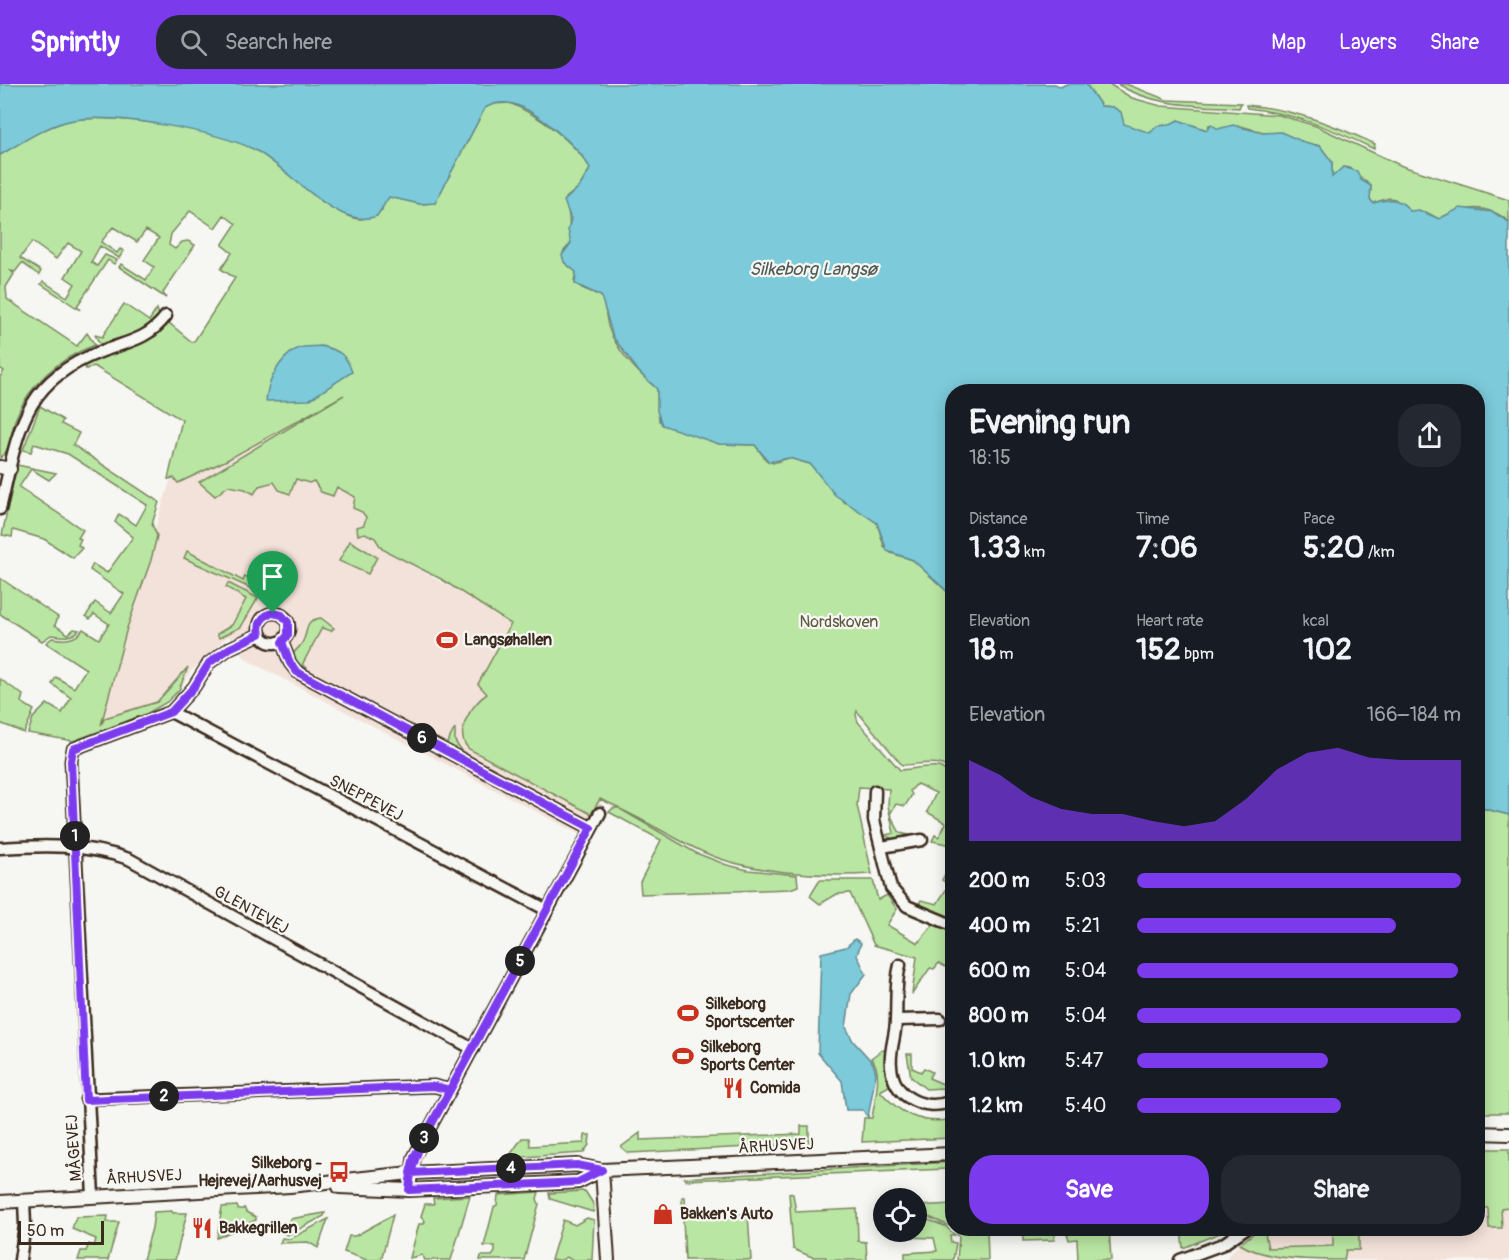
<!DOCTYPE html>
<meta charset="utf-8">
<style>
:root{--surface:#171b24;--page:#242831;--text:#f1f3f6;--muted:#9ea1a6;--accent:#7c3aed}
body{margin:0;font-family:Pangolin,sans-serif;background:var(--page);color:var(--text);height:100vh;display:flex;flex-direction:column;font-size:22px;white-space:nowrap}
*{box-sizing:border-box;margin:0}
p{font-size:20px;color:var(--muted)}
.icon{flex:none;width:33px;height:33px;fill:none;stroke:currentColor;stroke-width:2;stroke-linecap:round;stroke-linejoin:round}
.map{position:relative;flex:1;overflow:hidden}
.details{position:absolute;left:945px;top:300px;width:540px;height:852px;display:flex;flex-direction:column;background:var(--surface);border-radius:24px;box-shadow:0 3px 15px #0003}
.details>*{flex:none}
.fabs{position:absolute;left:873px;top:1104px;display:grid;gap:12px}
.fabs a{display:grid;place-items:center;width:54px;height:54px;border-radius:50%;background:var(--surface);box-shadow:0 3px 15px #0003;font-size:30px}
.scale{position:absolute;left:18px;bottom:15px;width:86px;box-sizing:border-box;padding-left:6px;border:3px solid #3b2a1e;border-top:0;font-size:16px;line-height:21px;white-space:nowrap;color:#3b2a1e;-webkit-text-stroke:4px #f6f6f2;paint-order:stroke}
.pin{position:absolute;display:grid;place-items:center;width:51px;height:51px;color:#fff;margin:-62px -26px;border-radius:50% 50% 50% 0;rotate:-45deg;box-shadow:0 0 6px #0007}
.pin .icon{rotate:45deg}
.km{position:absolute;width:30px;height:30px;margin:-15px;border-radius:50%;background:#222;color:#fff;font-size:16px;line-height:30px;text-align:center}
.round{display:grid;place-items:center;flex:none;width:63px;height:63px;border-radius:24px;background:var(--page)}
.overview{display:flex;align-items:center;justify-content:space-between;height:102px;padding:0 24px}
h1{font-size:33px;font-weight:700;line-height:45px}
.metrics{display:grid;grid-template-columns:repeat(3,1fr);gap:9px;height:102px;padding:6px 24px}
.metrics div{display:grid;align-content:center}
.metrics b{font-size:30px;font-weight:700}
.metrics small{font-size:16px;font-weight:400}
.metrics p{font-size:16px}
.chart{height:168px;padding:12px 24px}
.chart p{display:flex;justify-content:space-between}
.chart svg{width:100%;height:108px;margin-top:6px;fill:var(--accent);opacity:.7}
.primary-button{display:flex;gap:12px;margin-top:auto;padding:12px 24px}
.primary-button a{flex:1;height:69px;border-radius:24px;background:var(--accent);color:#fff;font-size:24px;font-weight:700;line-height:69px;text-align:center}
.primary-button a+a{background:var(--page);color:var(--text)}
ul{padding:0 24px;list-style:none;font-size:20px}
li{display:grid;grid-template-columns:96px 72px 1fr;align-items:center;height:45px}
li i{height:15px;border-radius:8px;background:var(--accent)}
header{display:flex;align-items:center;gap:36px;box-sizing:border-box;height:84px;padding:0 30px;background:var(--accent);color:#fff}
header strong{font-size:28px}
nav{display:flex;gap:33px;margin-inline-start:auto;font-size:21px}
.search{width:420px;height:54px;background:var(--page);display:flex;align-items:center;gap:15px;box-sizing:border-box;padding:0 21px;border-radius:24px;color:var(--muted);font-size:22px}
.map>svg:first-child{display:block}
.built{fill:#f3e2d9}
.green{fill:#bae6a3;stroke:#7a8860;stroke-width:1.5}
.water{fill:#7ccada;stroke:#628a8f;stroke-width:1.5}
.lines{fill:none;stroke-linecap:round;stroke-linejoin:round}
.minor-casing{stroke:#3b2a1e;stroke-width:15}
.tertiary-casing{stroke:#3b2a1e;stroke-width:16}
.minor{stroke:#f6f6f2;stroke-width:10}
.tertiary{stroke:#f6f6f2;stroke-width:12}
.route-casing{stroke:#fff;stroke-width:12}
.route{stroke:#7c3aed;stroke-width:8}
.labels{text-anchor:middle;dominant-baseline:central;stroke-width:4.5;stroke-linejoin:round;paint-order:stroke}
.park-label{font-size:16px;fill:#5b593f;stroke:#f6f6f2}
.poi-label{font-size:16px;font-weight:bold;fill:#3b2a1e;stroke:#f6f6f2;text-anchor:start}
.street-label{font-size:16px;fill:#3b2a1e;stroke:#f6f6f2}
.water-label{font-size:18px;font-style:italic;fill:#4e5a56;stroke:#f6f6f2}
</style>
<header>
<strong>Sprintly</strong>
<div class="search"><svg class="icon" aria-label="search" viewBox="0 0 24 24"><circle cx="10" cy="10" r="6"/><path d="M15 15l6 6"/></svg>Search here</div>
<nav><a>Map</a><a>Layers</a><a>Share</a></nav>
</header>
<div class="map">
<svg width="1509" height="1176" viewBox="0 0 1509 1176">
<rect width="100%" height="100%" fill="#f6f6f2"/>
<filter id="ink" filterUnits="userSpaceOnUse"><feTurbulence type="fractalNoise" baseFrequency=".0167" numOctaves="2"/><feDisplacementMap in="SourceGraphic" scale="12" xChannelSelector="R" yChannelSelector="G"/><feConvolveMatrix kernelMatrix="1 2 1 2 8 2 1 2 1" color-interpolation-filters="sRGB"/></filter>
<g filter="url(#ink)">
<g class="built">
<path d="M 354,298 L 408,479 L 520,542 L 692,487 L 762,560 L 658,749 L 603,717 L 592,729 L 579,750 L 247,576 L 228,552 L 190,588 L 178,610 L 100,645 L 121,553 L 170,397 Z"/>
<path d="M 1509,1069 L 1509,1176 L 1226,1176 L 1228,1171 L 1259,1145 L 1478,1144 L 1478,1070 Z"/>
</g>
<g class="green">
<path d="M 1086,0 L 1109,0 L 1132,14 L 1161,22 L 1279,31 L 1316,42 L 1402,82 L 1509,116 L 1509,138 C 1488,119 1461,122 1439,135 L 1426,128 L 1410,127 L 1395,115 L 1389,114 L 1373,119 L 1370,115 L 1371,102 L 1350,84 L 1343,83 L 1335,93 L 1332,93 L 1332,78 L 1320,62 L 1240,42 L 1218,45 L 1209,41 L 1207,46 L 1178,36 L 1169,41 L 1157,42 L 1150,49 L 1124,41 L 1113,23 L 1101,22 Z"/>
<path d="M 1117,0 L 1126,0 L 1167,16 L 1241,19 L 1239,24 C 1196,21 1155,23 1117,0 Z"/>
<path d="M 510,19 C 539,32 568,53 587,79 L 590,85 L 580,102 L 566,114 C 570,131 569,143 571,159 L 563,168 L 564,178 L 576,188 L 574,197 L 582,204 L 601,212 C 607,223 605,234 609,245 C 618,268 638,289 657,305 L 659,337 L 719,360 L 755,361 L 766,376 L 773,379 L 789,374 L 810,380 L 844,418 L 857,424 L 877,439 L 884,462 L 891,469 L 913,476 L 952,512 L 952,690 C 944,673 918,681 902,681 L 857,627 L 856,631 L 858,638 L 900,686 C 912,685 926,682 938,683 C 959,686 952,745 952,761 L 932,757 L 935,751 L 939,753 L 946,739 L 927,728 L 936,709 L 917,700 L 910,707 L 912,711 L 905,722 L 896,720 L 890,730 L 900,749 L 909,751 L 894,756 L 885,751 L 894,749 L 888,722 L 889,705 L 859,703 L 857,721 L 872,790 C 821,793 749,789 703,768 C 675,755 648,738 620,725 L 696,769 L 727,781 L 748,786 L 797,791 L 798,802 L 790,805 L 641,810 L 640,798 L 661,756 L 609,728 L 613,724 L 620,724 L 600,715 L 591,730 L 469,665 C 453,650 471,620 487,610 L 478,600 L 511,540 L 441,495 L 382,465 L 375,454 L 365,449 L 358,451 L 357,443 L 364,441 L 366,433 L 362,428 L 353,424 L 355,413 L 337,403 L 333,412 L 321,408 L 314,397 L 309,399 L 296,395 L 290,410 L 279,406 L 274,398 L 259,402 L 254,410 L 245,405 L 228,402 L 215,412 L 199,398 L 344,311 L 227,376 L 178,399 L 174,394 L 168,395 L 182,336 L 94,282 L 86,285 L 83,280 L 156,252 L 169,239 L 192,258 L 195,256 L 235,194 L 221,185 L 232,169 L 222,161 L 236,140 L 224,131 L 215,144 L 190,127 L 171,150 L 169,161 L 175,165 L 182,158 L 188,157 L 195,161 L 163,209 L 166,214 L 119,183 L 121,180 L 146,196 L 154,183 L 144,176 L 159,154 L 146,146 L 137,158 L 113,143 L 101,158 L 117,169 L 120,165 L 124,167 L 119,174 L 100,162 L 91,178 L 97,182 L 105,171 L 117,176 L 114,180 L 108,176 L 77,222 L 80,226 L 41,200 L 43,197 L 67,213 L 75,200 L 65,193 L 81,167 L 68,159 L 56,175 L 32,158 L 20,174 L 41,187 L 39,191 L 22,179 L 15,188 L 11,187 L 14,190 L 6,203 L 7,215 L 77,262 L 87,249 L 95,261 C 60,274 29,299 15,336 C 11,348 11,367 0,374 L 0,293 L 4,287 L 0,284 L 0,71 C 22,58 47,41 73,36 C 113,29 221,46 256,66 C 279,79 337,137 361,135 C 368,135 376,129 382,126 L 384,117 L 390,113 L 420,120 L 435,119 L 485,24 L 492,20 Z"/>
<path d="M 1246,21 C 1293,25 1332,40 1375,60 L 1374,65 C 1333,45 1293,29 1247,24 Z"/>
<path d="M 124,220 L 149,237 L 157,225 L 159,231 C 146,249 121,254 100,260 L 95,251 L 102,253 Z"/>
<path d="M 40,322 L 63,336 L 61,340 L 79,349 L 73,361 L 159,418 L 152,440 L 157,452 L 151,476 L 127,544 L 101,641 L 105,634 L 157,618 L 188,583 L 179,606 L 167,618 L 146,630 L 73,657 L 28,649 L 33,634 L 47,620 L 62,629 L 71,614 L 52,600 L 56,593 L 74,604 L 86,585 L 46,559 L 52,554 C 64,556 75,557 83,545 L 99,555 L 109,540 L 94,530 L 90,535 L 86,532 L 95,518 L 111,529 L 124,510 L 90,486 L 93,480 L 107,489 L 133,453 L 115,438 L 119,430 L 136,441 L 147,421 L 68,370 L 34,360 L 31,368 L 23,366 Z"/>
<path d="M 17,381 L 56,389 L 49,396 L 31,385 L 19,403 L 83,446 L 78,454 L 81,455 L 78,461 L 82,464 L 73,474 L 44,455 L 13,446 L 12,453 L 2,451 Z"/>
<path d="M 350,457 L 377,473 L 368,490 L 339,477 Z"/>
<path d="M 187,467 L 243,497 L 245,492 L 257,500 L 261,509 L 184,474 Z"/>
<path d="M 0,494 L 58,533 L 55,541 L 68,550 L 74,545 L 79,546 C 71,555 61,552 51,551 L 42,557 L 0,530 Z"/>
<path d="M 228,499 L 258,514 L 241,543 L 219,554 L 217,550 L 232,541 L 246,515 L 226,503 Z"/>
<path d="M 321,534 L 334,544 L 331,547 L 322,544 L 302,581 L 307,584 L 305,586 L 296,581 L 291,572 C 295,566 301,563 303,557 C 310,543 303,537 321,534 Z"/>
<path d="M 0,595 L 23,611 L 21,618 L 34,626 L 24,649 L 0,639 Z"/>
<path d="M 455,644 L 455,657 L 461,667 L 587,734 L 585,737 L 445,663 Z"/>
<path d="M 1478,723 L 1509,731 L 1509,1029 L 1478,1029 Z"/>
<path d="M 952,777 L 952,833 L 916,824 L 921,816 L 937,820 L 949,801 L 942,796 Z"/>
<path d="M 820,796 L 873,796 L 878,816 L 887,811 L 897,825 L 887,841 L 918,859 L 933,841 L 952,846 L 952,887 L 939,879 L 934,885 L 930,884 L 912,910 L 917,873 L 874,861 L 850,809 L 837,810 L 820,820 L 810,812 Z"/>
<path d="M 882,966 L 886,967 L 885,983 L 891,1001 L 880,1007 C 899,1029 919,1040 949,1036 L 947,1026 L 952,1023 L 952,1054 L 862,1058 L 864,1034 L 872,1034 C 874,1017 884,988 871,974 Z"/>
<path d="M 952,968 L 952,1006 L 944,1009 L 943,1004 L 926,1005 L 911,993 L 907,970 L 912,970 L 912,984 L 921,988 L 924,984 L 932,988 L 929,994 L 943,1000 L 951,984 L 945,980 Z"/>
<path d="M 801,1042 L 809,1042 L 809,1060 L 628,1069 L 621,1063 L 640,1049 L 640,1056 L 801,1050 Z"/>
<path d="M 585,1051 L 590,1051 L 589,1061 L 583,1069 L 508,1074 L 522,1054 L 529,1054 L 530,1062 L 584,1059 Z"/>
<path d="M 1478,1065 L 1509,1065 L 1509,1123 L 1501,1124 L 1502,1144 L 1489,1144 L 1488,1124 L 1478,1124 Z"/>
<path d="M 952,1078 L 952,1084 L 947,1085 L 686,1096 L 684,1094 Z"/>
<path d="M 585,1107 L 594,1121 L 593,1128 L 550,1115 L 549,1109 Z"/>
<path d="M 539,1108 L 537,1115 L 539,1120 L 524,1176 L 480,1176 L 481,1172 L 492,1172 L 495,1168 L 495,1162 L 484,1162 L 494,1123 L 497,1121 L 498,1111 Z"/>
<path d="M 789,1109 L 793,1110 L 796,1128 L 857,1125 L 858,1157 L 866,1158 L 867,1176 L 826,1176 L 826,1173 L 812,1173 L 793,1165 Z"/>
<path d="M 470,1112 L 451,1176 L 425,1176 L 422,1171 L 410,1174 L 419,1140 L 424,1140 L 425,1137 L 421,1132 L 425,1120 L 434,1120 L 433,1114 Z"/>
<path d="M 682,1113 L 685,1113 L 686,1133 L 748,1130 L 751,1176 L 685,1176 Z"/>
<path d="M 952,1120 L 952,1143 L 917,1128 L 917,1122 Z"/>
<path d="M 237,1122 L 238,1125 L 244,1125 L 244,1123 L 246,1128 L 256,1133 L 256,1136 L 217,1154 L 222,1123 Z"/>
<path d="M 172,1127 L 173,1129 L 187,1129 L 175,1176 L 143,1176 L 152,1144 L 154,1128 Z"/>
<path d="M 325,1129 L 324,1132 L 288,1151 L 283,1149 L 290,1135 Z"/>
<path d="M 393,1131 L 381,1176 L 367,1176 L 344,1168 L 349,1152 L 355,1152 Z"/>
<path d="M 108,1132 L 107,1138 L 119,1138 L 108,1176 L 78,1176 L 81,1167 L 86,1167 L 89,1160 L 94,1162 L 96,1155 L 72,1145 L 76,1133 Z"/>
<path d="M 917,1132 L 945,1142 L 955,1151 L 950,1151 L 951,1158 L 956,1159 L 953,1176 L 905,1176 L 905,1169 L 937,1167 L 934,1154 L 902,1153 L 902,1148 L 916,1148 Z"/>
<path d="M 587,1134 L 594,1136 L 592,1176 L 572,1176 L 566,1173 L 562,1176 L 551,1176 L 563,1136 L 575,1141 Z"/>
<path d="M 328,1135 L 318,1164 L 308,1158 L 280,1159 L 282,1154 L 290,1155 Z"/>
<path d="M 954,1145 L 987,1145 L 988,1176 L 957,1176 L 959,1153 Z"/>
<path d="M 1023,1145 L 1109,1145 L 1111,1176 L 1078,1176 L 1077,1155 L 1069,1156 L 1066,1146 L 1056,1146 L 1054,1156 L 1023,1157 Z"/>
<path d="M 1181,1145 L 1220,1146 L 1220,1149 L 1183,1164 Z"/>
<path d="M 1264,1145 L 1268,1164 L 1333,1162 L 1333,1145 L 1359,1145 L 1359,1166 L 1346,1166 L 1344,1176 C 1312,1176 1265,1176 1240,1160 L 1259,1145 Z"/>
</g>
<g class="water">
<path d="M 0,0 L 1055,0 L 1061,3 L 1066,0 L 1086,0 L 1101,22 L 1113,23 L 1121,28 L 1124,40 L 1150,49 L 1157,42 L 1169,41 L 1178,36 L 1207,46 L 1211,40 L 1218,45 L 1233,41 L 1263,49 L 1281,48 L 1308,60 L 1320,62 L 1332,78 L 1332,93 L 1343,83 L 1357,87 L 1361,96 L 1371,102 L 1370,115 L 1373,119 C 1389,115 1399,112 1410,127 L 1419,126 L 1439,135 L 1460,124 L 1493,128 L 1509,138 L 1509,731 L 1478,723 L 1478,308 L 952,308 L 952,512 L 913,476 L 887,467 L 877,439 L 835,411 L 810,380 L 789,374 L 769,378 L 755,361 L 719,360 L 662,341 L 657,327 L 657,305 L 639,288 L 613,253 L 601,212 L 575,200 L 576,188 L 564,178 L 562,171 L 571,159 L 568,146 L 571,135 L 564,117 L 580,102 L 590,85 C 582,64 530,21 508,19 C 500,18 492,20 485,24 L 435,119 L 420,120 L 389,113 L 377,132 C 336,148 287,81 253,65 C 215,47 115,29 74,36 C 48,40 23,58 0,71 Z"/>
<path d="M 321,262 C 339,266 346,270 352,288 L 309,316 L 266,317 C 267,299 279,274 297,265 C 303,262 314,263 321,262 Z"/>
<path d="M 855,855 L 861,859 L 857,871 L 866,890 L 851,910 L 846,943 L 853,957 L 873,979 L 876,989 L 868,1033 L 863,1026 L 846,1026 L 842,997 L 818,969 L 821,869 L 846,863 Z"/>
</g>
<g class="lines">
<defs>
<g id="minor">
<path d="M 0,425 C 18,351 20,298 100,268 C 126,258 148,256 166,232"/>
<circle cx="274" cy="544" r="15"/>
<path d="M 282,558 L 290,579 L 297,588 L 591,744"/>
<path d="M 171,628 L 547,826"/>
<path d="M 875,707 L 874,736 L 891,804 L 907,822 L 952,841"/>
<path d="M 882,763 L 922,756"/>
<path d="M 0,764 C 45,761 86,760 129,775 L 473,965"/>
<path d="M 900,881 C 895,900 897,917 896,936 C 896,951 889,967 891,982 C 893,1014 925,1028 952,1017"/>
<path d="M 897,936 L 940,935"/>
<path d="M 86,1015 L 434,1002 L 450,1006"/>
<path d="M 409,1106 L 414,1073 L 600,729"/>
<path d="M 93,1112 L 71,677 L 73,665 L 171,628 L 194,603 L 209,579 L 230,564 L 260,550"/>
<path d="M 20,1176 L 25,1141 L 24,1117"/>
<path d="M 1180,1176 L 1223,1160 L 1246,1144"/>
</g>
<g id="tertiary">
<path d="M 0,383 L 10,385"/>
<path d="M 1478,1049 L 1509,1050"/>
<path d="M 602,1086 L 608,1176"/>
<path d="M 339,1103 L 409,1106 L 578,1098 L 602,1086"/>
<path d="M 0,1118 L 290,1102 L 410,1089 L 577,1081 L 602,1086 L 952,1070"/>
</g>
</defs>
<use href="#minor" class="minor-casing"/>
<use href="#tertiary" class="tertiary-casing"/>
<use href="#minor" class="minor"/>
<use href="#tertiary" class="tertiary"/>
</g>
</g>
<g class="lines" filter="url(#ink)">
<defs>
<path id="route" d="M 273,529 C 263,531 257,539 260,550 L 230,564 L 209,579 L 194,603 L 171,628 L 73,665 L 71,677 L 86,1016 L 434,1002 L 450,1006 C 433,1038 411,1069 409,1106 L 578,1098 L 602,1086 L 577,1081 L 410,1089 L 414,1073 L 591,744 L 297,588 L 290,579 L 282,558 L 288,551 L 288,538 L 282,531 L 273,529"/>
</defs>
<use href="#route" class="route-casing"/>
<use href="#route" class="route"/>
</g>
<defs>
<symbol id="stadium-bare" viewBox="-9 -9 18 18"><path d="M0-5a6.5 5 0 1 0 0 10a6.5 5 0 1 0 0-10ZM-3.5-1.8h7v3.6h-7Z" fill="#c8321e" stroke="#f6f6f2" stroke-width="2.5" paint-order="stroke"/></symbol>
<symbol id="restaurant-bare" viewBox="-9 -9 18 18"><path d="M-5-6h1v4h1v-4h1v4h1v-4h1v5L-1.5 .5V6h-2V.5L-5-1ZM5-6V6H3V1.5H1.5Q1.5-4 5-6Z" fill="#c8321e" stroke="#f6f6f2" stroke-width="2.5" paint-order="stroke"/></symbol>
<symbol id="bus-bare" viewBox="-9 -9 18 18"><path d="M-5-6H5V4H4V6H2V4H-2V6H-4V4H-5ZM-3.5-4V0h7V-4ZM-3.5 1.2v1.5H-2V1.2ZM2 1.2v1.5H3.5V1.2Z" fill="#c8321e" stroke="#f6f6f2" stroke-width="2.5" paint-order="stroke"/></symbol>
<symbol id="shop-bare" viewBox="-9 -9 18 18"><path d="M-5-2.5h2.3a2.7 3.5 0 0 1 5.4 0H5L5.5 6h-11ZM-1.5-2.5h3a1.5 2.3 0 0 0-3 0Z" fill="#c8321e" stroke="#f6f6f2" stroke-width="2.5" paint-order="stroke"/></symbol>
</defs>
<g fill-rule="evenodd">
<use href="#stadium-bare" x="432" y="541" width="30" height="30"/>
<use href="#stadium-bare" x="673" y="914" width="30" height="30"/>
<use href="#stadium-bare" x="668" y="957" width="30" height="30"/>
<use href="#restaurant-bare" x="718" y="989" width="30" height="30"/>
<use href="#bus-bare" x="324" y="1073" width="30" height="30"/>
<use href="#shop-bare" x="648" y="1115" width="30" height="30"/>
<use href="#restaurant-bare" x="187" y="1129" width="30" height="30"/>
</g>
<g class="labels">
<g class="park-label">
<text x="839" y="538">Nordskoven</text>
</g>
<g class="poi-label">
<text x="464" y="556">Langsøhallen</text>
<text x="705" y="920">Silkeborg<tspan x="705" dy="18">Sportscenter</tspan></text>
<text x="700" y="963">Silkeborg<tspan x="700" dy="18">Sports Center</tspan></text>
<text x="750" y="1004">Comida</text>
<text x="322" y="1079" text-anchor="end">Silkeborg -<tspan x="322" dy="18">Hejrevej/Aarhusvej</tspan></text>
<text x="680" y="1130">Bakken's Auto</text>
<text x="219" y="1144">Bakkegrillen</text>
</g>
<g class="street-label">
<text transform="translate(366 714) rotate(28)">SNEPPEVEJ</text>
<text transform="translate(251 826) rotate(29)">GLENTEVEJ</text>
<text transform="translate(776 1062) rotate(-3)">ÅRHUSVEJ</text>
<text transform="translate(74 1064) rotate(-94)">MÅGEVEJ</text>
<text transform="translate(144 1093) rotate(-3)">ÅRHUSVEJ</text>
</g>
<g class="water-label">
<text x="813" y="185">Silkeborg Langsø</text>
</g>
</g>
</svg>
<div class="fabs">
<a><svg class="icon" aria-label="locate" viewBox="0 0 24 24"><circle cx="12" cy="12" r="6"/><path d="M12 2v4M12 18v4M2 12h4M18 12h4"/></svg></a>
</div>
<div class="scale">50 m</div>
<div class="pin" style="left:273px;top:529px;background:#1e9e55"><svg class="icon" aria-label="arrive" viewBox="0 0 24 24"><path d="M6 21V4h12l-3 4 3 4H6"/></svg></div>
<b class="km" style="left:75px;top:752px">1</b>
<b class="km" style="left:164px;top:1012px">2</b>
<b class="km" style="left:424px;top:1054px">3</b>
<b class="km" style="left:511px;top:1084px">4</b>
<b class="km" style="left:520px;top:877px">5</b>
<b class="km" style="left:422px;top:654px">6</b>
<section class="details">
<div class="overview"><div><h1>Evening run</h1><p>18:15</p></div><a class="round"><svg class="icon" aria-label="share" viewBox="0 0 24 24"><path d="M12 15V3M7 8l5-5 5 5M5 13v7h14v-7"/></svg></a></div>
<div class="metrics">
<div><p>Distance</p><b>1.33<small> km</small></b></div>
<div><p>Time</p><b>7:06</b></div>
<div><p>Pace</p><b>5:20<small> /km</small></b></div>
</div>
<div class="metrics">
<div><p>Elevation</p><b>18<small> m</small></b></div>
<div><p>Heart rate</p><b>152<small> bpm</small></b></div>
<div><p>kcal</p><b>102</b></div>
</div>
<div class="chart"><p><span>Elevation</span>166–184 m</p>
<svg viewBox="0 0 160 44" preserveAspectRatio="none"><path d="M0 44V11L10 17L20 26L30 31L40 33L50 33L60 36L70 38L80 36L90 27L100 15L110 8L120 6L130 10L140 11L150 11L160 11V44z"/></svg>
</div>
<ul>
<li><b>200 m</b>5:03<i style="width:100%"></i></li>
<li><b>400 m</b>5:21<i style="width:80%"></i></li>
<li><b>600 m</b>5:04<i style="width:99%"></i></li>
<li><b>800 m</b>5:04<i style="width:100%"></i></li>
<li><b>1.0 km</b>5:47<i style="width:59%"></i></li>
<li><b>1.2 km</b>5:40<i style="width:63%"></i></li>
</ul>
<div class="primary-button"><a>Save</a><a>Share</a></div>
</section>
</div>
